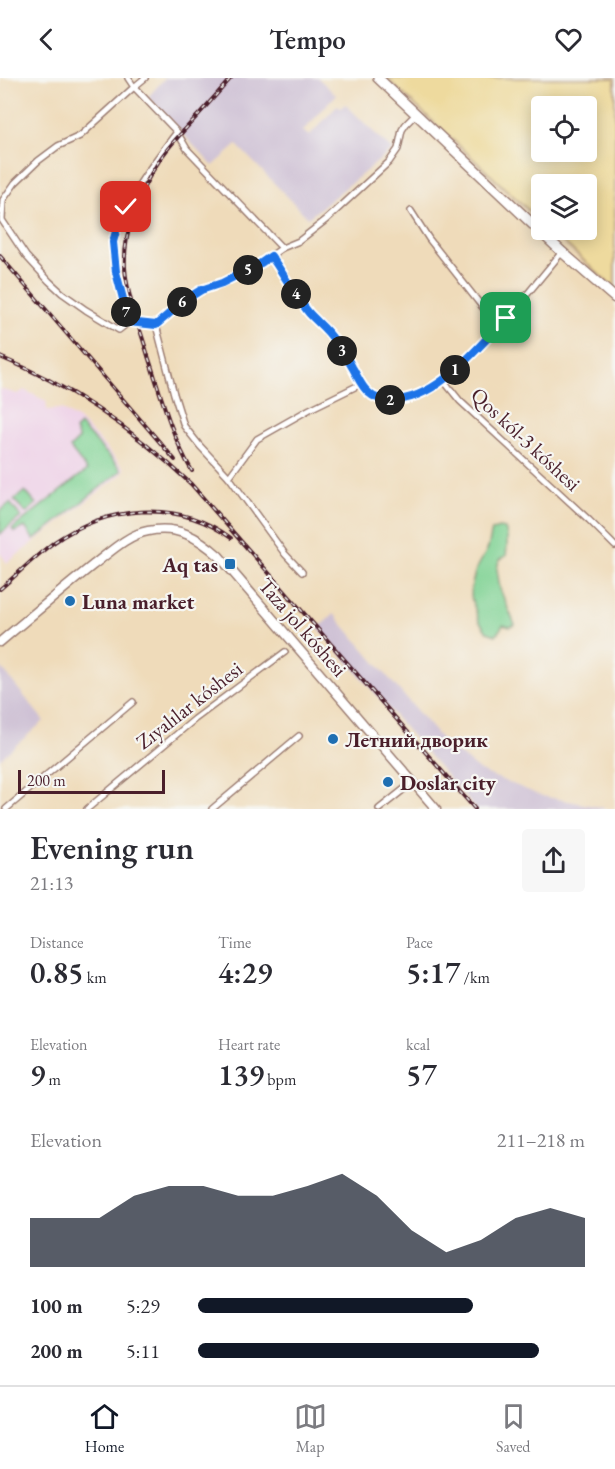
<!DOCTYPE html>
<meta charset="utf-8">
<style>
:root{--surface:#fff;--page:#f7f7f7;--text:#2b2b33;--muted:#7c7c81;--line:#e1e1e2;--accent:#111827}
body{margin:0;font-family:"EB Garamond",serif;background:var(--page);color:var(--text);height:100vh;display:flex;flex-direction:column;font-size:22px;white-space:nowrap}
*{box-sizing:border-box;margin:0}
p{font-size:20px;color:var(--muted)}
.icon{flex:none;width:33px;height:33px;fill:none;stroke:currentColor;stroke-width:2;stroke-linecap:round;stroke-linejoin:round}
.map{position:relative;height:731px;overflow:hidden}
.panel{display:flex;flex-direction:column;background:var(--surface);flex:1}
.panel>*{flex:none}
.controls{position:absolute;left:531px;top:18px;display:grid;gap:12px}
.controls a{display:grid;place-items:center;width:66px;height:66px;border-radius:6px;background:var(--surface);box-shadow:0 3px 15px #0003;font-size:30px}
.scale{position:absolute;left:18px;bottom:15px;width:147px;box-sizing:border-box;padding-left:6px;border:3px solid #4a1f2b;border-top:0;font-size:16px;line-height:21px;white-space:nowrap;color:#4a1f2b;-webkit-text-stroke:4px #f6f6f2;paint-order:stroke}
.pin{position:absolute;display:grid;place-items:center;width:51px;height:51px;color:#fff;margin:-26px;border-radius:12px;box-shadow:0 3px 9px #0006}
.km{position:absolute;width:30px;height:30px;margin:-15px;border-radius:50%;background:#222;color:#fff;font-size:16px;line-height:30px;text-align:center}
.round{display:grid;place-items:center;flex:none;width:63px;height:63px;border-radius:6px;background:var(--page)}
.overview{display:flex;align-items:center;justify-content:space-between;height:102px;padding:0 30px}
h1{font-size:33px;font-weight:600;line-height:45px}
.figures{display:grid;grid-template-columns:repeat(3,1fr);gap:9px;height:102px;padding:6px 30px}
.figures div{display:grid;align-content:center}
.figures b{font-size:30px;font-weight:600}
.figures small{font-size:16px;font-weight:400}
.figures p{font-size:16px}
.chart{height:168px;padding:12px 30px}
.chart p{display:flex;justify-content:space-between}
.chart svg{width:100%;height:108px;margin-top:6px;fill:var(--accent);opacity:.7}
ul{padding:0 30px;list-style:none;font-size:20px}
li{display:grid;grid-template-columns:96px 72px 1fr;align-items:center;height:45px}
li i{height:15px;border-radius:8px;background:var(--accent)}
header{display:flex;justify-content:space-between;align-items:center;height:78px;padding:0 30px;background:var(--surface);font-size:27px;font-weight:600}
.tab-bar{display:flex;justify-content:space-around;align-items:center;height:84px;border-top:2px solid var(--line);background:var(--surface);font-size:16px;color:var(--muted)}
.tab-bar a{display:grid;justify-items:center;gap:3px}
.tab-bar .on{color:var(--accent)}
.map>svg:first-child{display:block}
.built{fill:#eed0e7}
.industrial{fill:#ccbed3}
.green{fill:#82d395;stroke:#667960;stroke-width:1.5}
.sand{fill:#eeda9e;stroke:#9c7c64;stroke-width:1.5;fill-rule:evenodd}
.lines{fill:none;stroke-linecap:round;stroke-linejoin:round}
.street-casing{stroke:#9c7d72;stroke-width:8}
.secondary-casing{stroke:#9c7d72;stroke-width:11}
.primary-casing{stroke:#9c7d72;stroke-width:12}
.street{stroke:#fff;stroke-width:5}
.secondary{stroke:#fff;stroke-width:8}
.primary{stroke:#fff;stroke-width:9}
.rail-casing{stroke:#4a1f2b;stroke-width:4}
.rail{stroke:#f6f6f2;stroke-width:1.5;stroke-dasharray:4.5;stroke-linecap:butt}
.route-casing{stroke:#fff;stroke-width:12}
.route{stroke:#1a73e8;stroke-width:8}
.poi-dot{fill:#1f6fb2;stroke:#f6f6f2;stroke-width:2}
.labels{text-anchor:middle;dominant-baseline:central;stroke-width:4.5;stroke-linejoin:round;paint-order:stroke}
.street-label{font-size:21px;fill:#4a1f2b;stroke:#f6f6f2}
.poi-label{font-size:21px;font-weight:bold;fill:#4a1f2b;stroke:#f6f6f2;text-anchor:start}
</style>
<header><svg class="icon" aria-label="back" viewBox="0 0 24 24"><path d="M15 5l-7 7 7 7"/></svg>Tempo<svg class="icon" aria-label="heart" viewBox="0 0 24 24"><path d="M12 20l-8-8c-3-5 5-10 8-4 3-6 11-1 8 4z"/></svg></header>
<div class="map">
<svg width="615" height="731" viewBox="0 0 615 731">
<rect width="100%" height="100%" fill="#f6f6f2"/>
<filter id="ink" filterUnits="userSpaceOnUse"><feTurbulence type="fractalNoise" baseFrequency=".0167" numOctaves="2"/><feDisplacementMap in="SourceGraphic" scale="12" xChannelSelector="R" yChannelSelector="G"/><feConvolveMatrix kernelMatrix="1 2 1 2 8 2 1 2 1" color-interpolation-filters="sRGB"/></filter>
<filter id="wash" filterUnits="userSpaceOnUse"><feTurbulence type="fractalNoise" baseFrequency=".008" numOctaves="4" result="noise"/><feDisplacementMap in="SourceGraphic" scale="24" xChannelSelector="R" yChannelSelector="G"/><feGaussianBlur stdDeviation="1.35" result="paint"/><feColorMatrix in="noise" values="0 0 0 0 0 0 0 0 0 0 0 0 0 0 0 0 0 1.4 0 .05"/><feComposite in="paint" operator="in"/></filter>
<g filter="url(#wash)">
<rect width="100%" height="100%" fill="#efdbba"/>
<path class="built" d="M 0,311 L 18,316 L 24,312 L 46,323 L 47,332 L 61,331 L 82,344 L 124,390 L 123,395 L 7,485 L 0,475 Z"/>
<g class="industrial">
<path d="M 165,0 L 318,0 L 336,17 L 303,53 L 309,58 L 338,27 L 341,30 L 345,26 L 392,72 L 308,140 L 237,67 L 213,88 L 148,19 Z"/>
<path d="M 334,536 L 442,662 L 480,693 L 542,718 L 610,731 L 476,731 L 318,550 Z"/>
<path d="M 0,588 L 44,643 L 0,681 Z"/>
</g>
<g class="green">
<path d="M 80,347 L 121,391 L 121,393 L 34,462 L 25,449 L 15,454 L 12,451 L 87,392 L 70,370 L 79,361 L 75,352 Z"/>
<path d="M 25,413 L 36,426 L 26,435 L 14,422 Z"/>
<path d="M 10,425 L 21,439 L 0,456 L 0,433 Z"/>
<path d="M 499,450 L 505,451 C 509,458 507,470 506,478 L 499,482 L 497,491 L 500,511 L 515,547 L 510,549 L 503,547 L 496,557 L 487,554 L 479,543 L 471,519 L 471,511 L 475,494 L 488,470 L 492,452 Z"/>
</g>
<path class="sand" d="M 386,0 L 615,0 L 615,211 L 550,152 L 586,152 L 586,106 L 542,106 L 541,144 ZM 542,28 L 586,28 L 586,74 L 542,74 Z"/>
</g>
<g filter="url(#ink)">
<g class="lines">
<defs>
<g id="street">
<path d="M 128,0 L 134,9 L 80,58 L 58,68 L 38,83 L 15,105 L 3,122 L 2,142 L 26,178 L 49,203 L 62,215 L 86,232 L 119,252 L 129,244 L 156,247"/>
<path d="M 145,0 L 134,9 L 177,54 L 187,71 L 282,170"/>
<path d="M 411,133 L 429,161 L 498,249"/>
<path d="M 271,178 L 311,237 L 322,246 L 333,260 L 350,286 L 361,306 L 370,317 L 383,322 L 397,323 L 415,319 L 437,307 L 464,284 L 515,231 L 562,174"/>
<path d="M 129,244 C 122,219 114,193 113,167 C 113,137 159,77 177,54"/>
<path d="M 156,247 L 185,222 L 200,212 L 222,205 L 261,185 L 282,170 L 299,163 L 327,141 L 389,84 L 398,71 L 402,52 L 406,46 L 417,35"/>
<path d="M 156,247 L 174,316 L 184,348 L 200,368 L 229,399 L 285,476 L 302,494"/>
<path d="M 443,302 L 460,323 L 589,442 L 615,468"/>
<path d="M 229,399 L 257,361 L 310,331 L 361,306"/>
<path d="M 6,731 L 133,624"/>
<path d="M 87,731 L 195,641 L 285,574"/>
<path d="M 212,731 L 299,658"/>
<path d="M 379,731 L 413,704"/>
</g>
<path id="secondary" d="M 0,564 C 31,538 62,512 93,487 C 109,475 127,457 148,453 C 177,447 198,459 219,478 L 436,731"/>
<path id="primary" d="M 378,0 L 562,174 L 615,220"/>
</defs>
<use href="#street" class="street-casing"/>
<use href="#secondary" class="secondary-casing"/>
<use href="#primary" class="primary-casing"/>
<use href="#street" class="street"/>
<use href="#secondary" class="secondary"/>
<use href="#primary" class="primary"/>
<defs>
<g id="rail">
<path d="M 0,178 L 175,382"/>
<path d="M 0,279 C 72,308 135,353 191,406 L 475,731"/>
<path d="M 192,393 C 171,357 161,317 148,278 C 140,249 127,219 125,190 C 123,153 139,113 159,83 C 167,70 178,59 188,48 C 203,32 217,16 231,0"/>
<path d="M 0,511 C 18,496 34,479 53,465 C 106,428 177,420 231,460"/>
</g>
</defs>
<use href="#rail" class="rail-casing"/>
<use href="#rail" class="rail"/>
</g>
</g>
<g class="lines" filter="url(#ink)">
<defs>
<path id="route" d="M 126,129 L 118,146 L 113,164 L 116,194 L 129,244 L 156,247 L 185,222 L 201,212 L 222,205 L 261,185 L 271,178 C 284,197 295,217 309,235 C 317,244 327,251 334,262 C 340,270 347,279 352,289 C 357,297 361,309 369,315 C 374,320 383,322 390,322 C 436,324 477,270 506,240"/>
</defs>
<use href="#route" class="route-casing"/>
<use href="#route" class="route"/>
</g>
<g class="poi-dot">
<rect x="224" y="480" width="12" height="12" rx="3"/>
<circle cx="70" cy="523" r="6"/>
<circle cx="333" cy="661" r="6"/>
<circle cx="388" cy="704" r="6"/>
</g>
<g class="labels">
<g class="street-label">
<text transform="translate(526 361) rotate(43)">Qos kól-3 kóshesi</text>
<text transform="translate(303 549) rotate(49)">Taza jol kóshesi</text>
<text transform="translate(189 627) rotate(-38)">Zıyalılar kóshesi</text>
</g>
<g class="poi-label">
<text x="218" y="486" text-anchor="end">Aq tas</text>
<text x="82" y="523">Luna market</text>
<text x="345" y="661">Летний дворик</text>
<text x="400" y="704">Doslar city</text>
</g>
</g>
</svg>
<div class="controls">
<a><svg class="icon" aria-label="locate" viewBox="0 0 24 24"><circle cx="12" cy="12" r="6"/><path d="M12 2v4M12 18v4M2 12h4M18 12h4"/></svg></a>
<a><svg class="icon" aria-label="layers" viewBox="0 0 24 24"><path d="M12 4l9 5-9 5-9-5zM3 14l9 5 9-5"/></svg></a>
</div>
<div class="scale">200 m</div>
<div class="pin" style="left:506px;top:240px;background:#1e9e55"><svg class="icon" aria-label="arrive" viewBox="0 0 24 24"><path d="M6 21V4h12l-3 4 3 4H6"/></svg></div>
<div class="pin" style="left:126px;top:129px;background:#d93025"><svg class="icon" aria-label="check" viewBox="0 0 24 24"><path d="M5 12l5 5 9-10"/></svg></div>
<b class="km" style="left:455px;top:292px">1</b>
<b class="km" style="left:390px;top:322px">2</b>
<b class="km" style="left:342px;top:273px">3</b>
<b class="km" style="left:296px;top:216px">4</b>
<b class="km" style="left:248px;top:192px">5</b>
<b class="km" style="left:182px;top:224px">6</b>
<b class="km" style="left:126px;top:234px">7</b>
</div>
<section class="panel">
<div class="overview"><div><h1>Evening run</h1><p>21:13</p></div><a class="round"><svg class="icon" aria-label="share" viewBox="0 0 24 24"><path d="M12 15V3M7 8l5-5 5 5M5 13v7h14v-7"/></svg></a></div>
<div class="figures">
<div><p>Distance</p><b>0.85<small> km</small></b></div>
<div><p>Time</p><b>4:29</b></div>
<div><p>Pace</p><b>5:17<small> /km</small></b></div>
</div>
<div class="figures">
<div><p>Elevation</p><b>9<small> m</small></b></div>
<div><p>Heart rate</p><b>139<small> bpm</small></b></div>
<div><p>kcal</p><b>57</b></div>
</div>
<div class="chart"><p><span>Elevation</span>211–218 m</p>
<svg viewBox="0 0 160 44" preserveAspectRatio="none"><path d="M0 44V24L10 24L20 24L30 15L40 11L50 11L60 15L70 15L80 11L90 6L100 15L110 29L120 38L130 33L140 24L150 20L160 24V44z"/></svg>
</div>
<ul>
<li><b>100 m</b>5:29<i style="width:71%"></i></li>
<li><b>200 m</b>5:11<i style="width:88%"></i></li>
</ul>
</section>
<nav class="tab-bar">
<a class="on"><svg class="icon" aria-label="home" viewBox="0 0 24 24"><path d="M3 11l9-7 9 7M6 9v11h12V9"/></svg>Home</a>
<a><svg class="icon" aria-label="map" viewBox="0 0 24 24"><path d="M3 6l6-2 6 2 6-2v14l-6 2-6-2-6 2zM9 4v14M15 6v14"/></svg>Map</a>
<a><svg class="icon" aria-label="saved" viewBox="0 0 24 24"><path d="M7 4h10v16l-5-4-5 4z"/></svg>Saved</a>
</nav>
